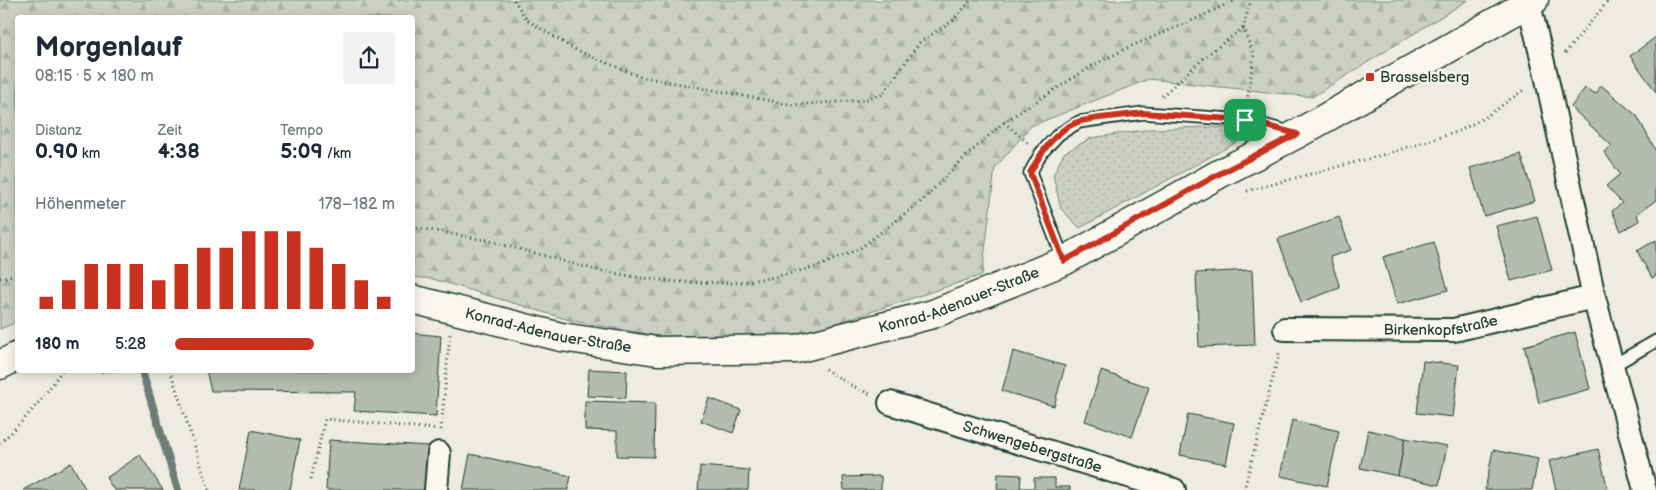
<!DOCTYPE html>
<html lang="de">
<meta charset="utf-8">
<style>
:root{--surface:#fff;--page:#f2f2f3;--text:#1f2937;--muted:#747a83;--accent:#c8321e}
body{margin:0;font-family:"Balsamiq Sans",sans-serif;background:var(--page);color:var(--text);height:100vh;display:flex;flex-direction:column;font-size:19px;white-space:nowrap}
*{box-sizing:border-box;margin:0}
p{font-size:16px;color:var(--muted)}
.icon{flex:none;width:28px;height:28px;fill:none;stroke:currentColor;stroke-width:2;stroke-linecap:round;stroke-linejoin:round}
.map{position:relative;flex:1;overflow:hidden}
.drawer{position:absolute;left:15px;top:15px;width:400px;height:358px;display:flex;flex-direction:column;background:var(--surface);border-radius:5px;box-shadow:0 2px 12px #0003}
.drawer>*{flex:none}
.pin{position:absolute;display:grid;place-items:center;width:42px;height:42px;color:#fff;margin:-21px;border-radius:10px;box-shadow:0 2px 8px #0006}
.round{display:grid;place-items:center;flex:none;width:52px;height:52px;border-radius:5px;background:var(--page)}
.overview{display:flex;align-items:center;justify-content:space-between;height:85px;padding:0 20px}
h1{font-size:28px;font-weight:700;line-height:38px}
.metrics{display:grid;grid-template-columns:repeat(3,1fr);gap:8px;height:85px;padding:5px 20px}
.metrics div{display:grid;align-content:center}
.metrics b{font-size:21px;font-weight:700}
.metrics small{font-size:14px;font-weight:400}
.metrics p{font-size:14px}
.chart{height:140px;padding:10px 20px}
.chart p{display:flex;justify-content:space-between}
.chart svg{width:100%;height:90px;margin-top:5px;stroke:var(--accent);stroke-width:6}
ul{padding:0 20px;list-style:none;font-size:16px}
li{display:grid;grid-template-columns:80px 60px 1fr;align-items:center;height:38px}
li i{height:12px;border-radius:6px;background:var(--accent)}
.map>svg:first-child{display:block}
.grass{fill:url(#grass-dots);stroke:#75867c}
.forest{fill:url(#forest-firs);stroke:#75867c}
.lines{fill:none;stroke-linecap:round;stroke-linejoin:round}
.stream{stroke:#6c7d74;stroke-width:8}
.building{fill:#b4bbb0;stroke:#1f3d34}
.lane-casing{stroke:#1f3d34;stroke-width:15}
.street-casing{stroke:#1f3d34;stroke-width:26}
.secondary-casing{stroke:#1f3d34;stroke-width:31}
.path{stroke:#1f3d34;stroke-width:3;stroke-dasharray:1 4;stroke-linecap:butt}
.lane{stroke:#fbf7ec;stroke-width:11}
.street{stroke:#fbf7ec;stroke-width:22}
.secondary{stroke:#fbf7ec;stroke-width:28}
.route-casing{stroke:#fff;stroke-width:10}
.route{stroke:#c8321e;stroke-width:6}
.poi-dot{fill:#c8321e;stroke:#fbf7ec;stroke-width:2}
.labels{text-anchor:middle;dominant-baseline:central;stroke-width:5;stroke-linejoin:round;paint-order:stroke}
.poi-label{font-size:15px;fill:#1f3d34;stroke:#fbf7ec;text-anchor:start}
.street-label{font-size:15px;fill:#1f3d34;stroke:#fbf7ec}
</style>
<div class="map">
<svg width="1656" height="490" viewBox="0 0 1656 490">
<defs>
<pattern id="grass-dots" width="8" height="8" patternUnits="userSpaceOnUse" patternTransform="scale(1.25)"><rect width="8" height="8" fill="#cbcfc4"/><path d="M2 2h.1M6 6h.1" fill="none" stroke="#aeb3a9" stroke-width="1.8" stroke-linecap="round"/></pattern>
<pattern id="forest-firs" width="22" height="20" patternUnits="userSpaceOnUse" patternTransform="scale(1.25)"><rect width="22" height="20" fill="#cbcfc4"/><path d="M5 1l3.5 6h-7zM16 11l3.5 6h-7z" fill="#aeb3a9"/></pattern>
</defs>
<rect width="100%" height="100%" fill="#eeece1"/>
<filter id="ink" filterUnits="userSpaceOnUse"><feTurbulence type="fractalNoise" baseFrequency=".02" numOctaves="2"/><feDisplacementMap in="SourceGraphic" scale="10" xChannelSelector="R" yChannelSelector="G"/><feConvolveMatrix kernelMatrix="1 2 1 2 8 2 1 2 1" color-interpolation-filters="sRGB"/></filter>
<g filter="url(#ink)">
<path class="grass" d="M 1207,127 L 1261,129 L 1080,228 L 1061,209 L 1053,175 L 1064,153 L 1091,138 L 1151,129 Z"/>
<path class="forest" d="M 0,0 L 1468,0 L 1312,97 L 1149,79 L 1031,126 L 995,168 L 982,275 L 798,336 L 658,336 L 573,321 L 433,279 L 413,277 L 412,18 L 18,18 L 17,322 L 0,329 Z"/>
<g class="lines">
<path class="stream" d="M 142,371 L 178,490"/>
</g>
<g class="building">
<path d="M 1656,37 L 1656,92 L 1630,56 Z"/>
<path d="M 1601,85 L 1637,116 L 1656,151 L 1656,200 L 1637,214 L 1639,221 L 1621,231 L 1612,211 L 1622,203 L 1606,186 L 1620,174 L 1604,152 L 1612,146 L 1571,107 L 1585,88 L 1596,94 Z"/>
<path d="M 1521,154 L 1535,201 L 1484,216 L 1470,168 Z"/>
<path d="M 1537,216 L 1552,270 L 1511,281 L 1496,226 Z"/>
<path d="M 1339,217 L 1351,250 L 1330,257 L 1340,288 L 1301,302 L 1278,239 Z"/>
<path d="M 1656,240 L 1656,276 L 1652,278 L 1637,251 Z"/>
<path d="M 1434,242 L 1448,290 L 1397,304 L 1383,257 Z"/>
<path d="M 1252,270 L 1255,345 L 1199,347 L 1196,273 Z"/>
<path d="M 1575,332 L 1590,389 L 1539,403 L 1524,346 Z"/>
<path d="M 412,333 L 441,336 L 436,416 L 354,411 L 356,392 L 211,391 L 206,370 L 412,370 Z"/>
<path d="M 1013,351 L 1065,366 L 1054,406 L 1002,391 Z"/>
<path d="M 1423,361 L 1459,365 L 1453,417 L 1417,413 Z"/>
<path d="M 589,369 L 627,371 L 626,398 L 587,396 Z"/>
<path d="M 1101,371 L 1149,387 L 1132,437 L 1085,421 Z"/>
<path d="M 709,398 L 741,410 L 733,433 L 701,421 Z"/>
<path d="M 585,401 L 655,403 L 654,457 L 617,456 L 617,431 L 585,430 Z"/>
<path d="M 1188,414 L 1234,423 L 1226,464 L 1180,455 Z"/>
<path d="M 1292,420 L 1339,431 L 1327,486 L 1280,476 Z"/>
<path d="M 251,430 L 300,440 L 290,490 L 239,490 Z"/>
<path d="M 1368,430 L 1405,438 L 1398,476 L 1360,468 Z"/>
<path d="M 1405,438 L 1447,446 L 1439,485 L 1398,476 Z"/>
<path d="M 329,440 L 429,446 L 427,490 L 326,490 Z"/>
<path d="M 1598,449 L 1608,490 L 1556,490 L 1549,461 Z"/>
<path d="M 1493,450 L 1538,459 L 1532,490 L 1485,490 Z"/>
<path d="M 470,454 L 571,476 L 568,490 L 463,490 Z"/>
<path d="M 140,455 L 163,490 L 114,490 L 106,478 Z"/>
<path d="M 71,463 L 86,490 L 23,490 Z"/>
<path d="M 700,466 L 749,470 L 748,490 L 698,490 Z"/>
<path d="M 998,474 L 1021,475 L 1020,490 L 997,490 Z"/>
<path d="M 881,476 L 881,490 L 844,490 L 843,477 Z"/>
<path d="M 1034,478 L 1055,478 L 1055,487 L 1070,487 L 1070,490 L 1020,490 L 1020,488 L 1034,488 Z"/>
</g>
<g class="lines">
<defs>
<g id="lane">
<path d="M 1064,261 L 1030,173 L 1041,153 L 1059,134 L 1079,122 L 1143,113 L 1245,120 L 1293,133"/>
<path d="M 1612,366 L 1656,341"/>
</g>
<g id="street">
<path d="M 1529,4 L 1546,75 L 1594,297 L 1645,490"/>
<path id="s1" d="M 1285,329 L 1454,330 L 1594,297"/>
<path id="s2" d="M 890,403 L 1174,490"/>
<path d="M 436,490 L 439,453"/>
</g>
<g id="secondary">
<path id="s3" d="M 412,299 L 561,337 L 657,351 L 796,349 L 933,314 L 1064,261 L 1219,174 L 1297,134 L 1534,0"/>
<path d="M 0,365 L 18,356"/>
</g>
</defs>
<use href="#lane" class="lane-casing"/>
<use href="#street" class="street-casing"/>
<use href="#secondary" class="secondary-casing"/>
<g class="path">
<path d="M 514,0 L 527,20 L 574,49 L 638,76 L 793,105 L 864,100 L 883,94 L 920,42 L 954,20 L 971,0"/>
<path d="M 1243,28 L 1254,55 L 1247,102"/>
<path d="M 1565,53 L 1609,0"/>
<path d="M 1162,96 L 1206,56 L 1243,28 L 1251,0"/>
<path d="M 1004,122 L 1028,143"/>
<path d="M 1247,191 L 1386,154 L 1457,132 L 1484,118 L 1525,89"/>
<path d="M 412,227 L 486,240 L 596,270 L 642,278 L 678,282 L 734,283 L 775,277 L 819,266 L 859,249 L 923,200 L 961,161 L 1004,122 L 1092,66 L 1129,47 L 1189,22 L 1236,0"/>
<path d="M 0,278 L 18,274"/>
<path d="M 825,369 L 849,384 L 870,394"/>
<path d="M 97,370 L 101,372 L 119,370"/>
<path d="M 170,370 L 209,490"/>
<path d="M 441,430 L 450,334"/>
<path d="M 0,443 C 24,421 45,397 62,370"/>
<path d="M 311,479 L 325,419 L 435,429"/>
<path d="M 1244,490 L 1280,350"/>
</g>
<use href="#lane" class="lane"/>
<use href="#street" class="street"/>
<use href="#secondary" class="secondary"/>
</g>
</g>
<g class="lines" filter="url(#ink)">
<defs>
<path id="route" d="M 1143,113 L 1245,120 L 1297,134 L 1219,174 L 1064,261 L 1030,173 C 1040,154 1058,127 1081,121 C 1101,117 1122,116 1143,113 Z"/>
</defs>
<use href="#route" class="route-casing"/>
<use href="#route" class="route"/>
</g>
<rect class="poi-dot" x="1365" y="72" width="10" height="10" rx="2.5"/>
<g class="labels">
<g class="poi-label">
<text x="1380" y="77">Brasselsberg</text>
</g>
<g class="street-label">
<text stroke="none"><textPath href="#s3" startOffset="560">Konrad-Adenauer-Straße</textPath></text>
<text stroke="none"><textPath href="#s1" startOffset="156">Birkenkopfstraße</textPath></text>
<text stroke="none"><textPath href="#s3" startOffset="140">Konrad-Adenauer-Straße</textPath></text>
<text stroke="none"><textPath href="#s2" startOffset="149">Schwengebergstraße</textPath></text>
</g>
</g>
</svg>
<div class="pin" style="left:1245px;top:120px;background:#1e9e55"><svg class="icon" aria-label="arrive" viewBox="0 0 24 24"><path d="M6 21V4h12l-3 4 3 4H6"/></svg></div>
<section class="drawer">
<div class="overview"><div><h1>Morgenlauf</h1><p>08:15 · 5 × 180 m</p></div><a class="round"><svg class="icon" aria-label="share" viewBox="0 0 24 24"><path d="M12 15V3M7 8l5-5 5 5M5 13v7h14v-7"/></svg></a></div>
<div class="metrics">
<div><p>Distanz</p><b>0.90<small> km</small></b></div>
<div><p>Zeit</p><b>4:38</b></div>
<div><p>Tempo</p><b>5:09<small> /km</small></b></div>
</div>
<div class="chart"><p><span>Höhenmeter</span>178–182 m</p>
<svg viewBox="0 0 160 44" preserveAspectRatio="none"><path d="M5 44V38M15 44V30M25 44V22M35 44V22M45 44V22M55 44V30M65 44V22M75 44V14M85 44V14M95 44V6M105 44V6M115 44V6M125 44V14M135 44V22M145 44V30M155 44V38"/></svg>
</div>
<ul>
<li><b>180 m</b>5:28<i style="width:63%"></i></li>
</ul>
</section>
</div>
